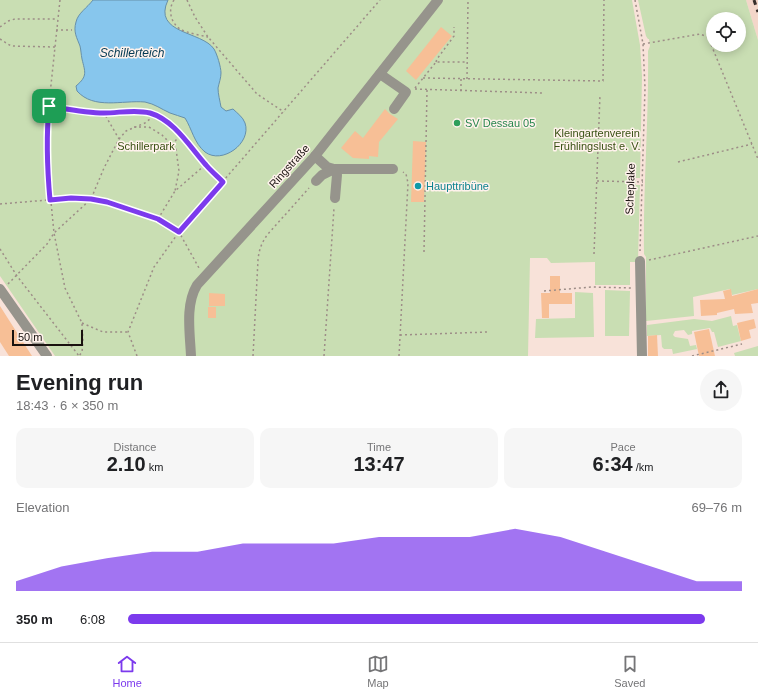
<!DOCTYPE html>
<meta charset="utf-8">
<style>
:root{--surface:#fff;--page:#f6f6f6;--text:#202124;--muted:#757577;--line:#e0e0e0;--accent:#7c3aed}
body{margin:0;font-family:Arial,sans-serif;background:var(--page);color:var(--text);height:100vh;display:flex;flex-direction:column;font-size:15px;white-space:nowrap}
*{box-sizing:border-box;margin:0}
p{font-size:13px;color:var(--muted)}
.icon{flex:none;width:22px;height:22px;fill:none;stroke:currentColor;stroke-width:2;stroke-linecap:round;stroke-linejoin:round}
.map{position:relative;height:356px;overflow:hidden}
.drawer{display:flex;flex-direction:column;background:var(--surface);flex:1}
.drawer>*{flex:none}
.fabs{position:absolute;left:706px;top:12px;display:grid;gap:8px}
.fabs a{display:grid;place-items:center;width:40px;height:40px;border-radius:50%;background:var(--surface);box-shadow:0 2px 10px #0003;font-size:20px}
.scale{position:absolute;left:12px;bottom:10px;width:71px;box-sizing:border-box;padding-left:4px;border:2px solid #19120f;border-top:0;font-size:11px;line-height:14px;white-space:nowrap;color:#19120f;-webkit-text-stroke:3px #fff2ec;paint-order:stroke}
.pin{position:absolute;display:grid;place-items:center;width:34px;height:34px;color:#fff;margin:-17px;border-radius:8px;box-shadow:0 2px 6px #0006}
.round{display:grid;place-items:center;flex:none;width:42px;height:42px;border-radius:21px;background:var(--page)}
.headline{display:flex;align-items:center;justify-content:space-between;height:68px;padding:0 16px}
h1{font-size:22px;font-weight:700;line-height:30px}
.figures{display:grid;grid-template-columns:repeat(3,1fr);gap:6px;height:68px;padding:4px 16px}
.figures div{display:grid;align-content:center;border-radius:10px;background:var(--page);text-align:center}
.figures b{font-size:20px;font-weight:700}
.figures small{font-size:11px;font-weight:400}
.figures p{font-size:11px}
.chart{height:112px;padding:8px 16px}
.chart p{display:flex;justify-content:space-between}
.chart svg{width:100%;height:72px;margin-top:4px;fill:var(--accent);opacity:.7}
ul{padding:0 16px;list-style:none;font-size:13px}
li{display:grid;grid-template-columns:64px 48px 1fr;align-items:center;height:30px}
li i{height:10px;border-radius:5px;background:var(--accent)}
.menu{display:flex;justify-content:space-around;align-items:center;height:56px;border-top:1px solid var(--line);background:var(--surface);font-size:11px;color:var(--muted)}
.menu a{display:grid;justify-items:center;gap:2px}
.menu .selected{color:var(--accent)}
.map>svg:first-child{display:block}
.built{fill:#f3d6c9}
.green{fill:#c9deb3;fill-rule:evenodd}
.water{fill:#87c6ed;stroke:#6690aa}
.building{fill:#f7bf96}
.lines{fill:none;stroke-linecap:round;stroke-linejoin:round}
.path{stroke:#9d8d87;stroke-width:1.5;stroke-dasharray:2 3;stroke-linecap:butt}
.minor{stroke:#96948c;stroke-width:10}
.rail{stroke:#382f2b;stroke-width:3;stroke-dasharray:5 5;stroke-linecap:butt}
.route-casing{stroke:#fff;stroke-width:8}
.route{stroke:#7c3aed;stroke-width:5}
.leisure-dot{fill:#2e9e5b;stroke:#fff2ec;stroke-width:1.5}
.culture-dot{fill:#0f9aa8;stroke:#fff2ec;stroke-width:1.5}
.labels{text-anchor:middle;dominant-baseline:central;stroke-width:3;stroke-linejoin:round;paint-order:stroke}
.leisure-label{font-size:11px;fill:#27864d;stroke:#fff2ec;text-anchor:start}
.park-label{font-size:11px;fill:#385012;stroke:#fff2ec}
.street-label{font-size:11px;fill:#19120f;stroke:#fff2ec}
.culture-label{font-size:11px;fill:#0d838f;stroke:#fff2ec;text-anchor:start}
.water-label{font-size:12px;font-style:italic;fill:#033953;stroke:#fff2ec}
</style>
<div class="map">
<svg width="758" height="356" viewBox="0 0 758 356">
<rect width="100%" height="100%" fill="#f8e2d9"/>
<path class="built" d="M 746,0 L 758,0 L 758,40 Z"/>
<g class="green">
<path d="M 0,0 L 632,0 L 640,45 L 642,76 L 640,178 L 636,178 L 636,185 L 640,185 L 638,262 L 630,262 L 630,285 L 595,285 L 595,262 L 551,263 L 547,258 L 530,258 L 528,356 L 55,356 L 0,276 Z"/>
<path d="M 638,0 L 746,0 L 758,40 L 758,289 L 732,295 L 730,289 L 693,297 L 694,316 L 646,321 L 646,257 L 644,254 C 643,187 649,119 648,51 L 650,46 L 649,39 L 648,39 L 646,36 ZM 713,19 L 739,19 L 739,45 L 713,45 Z"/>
<path d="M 605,290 L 630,291 L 629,336 L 605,336 Z"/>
<path d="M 575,292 L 593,293 L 594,337 L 535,338 L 536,319 L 575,318 Z"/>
<path d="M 731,316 L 733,326 L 737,325 L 741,341 L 718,347 L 714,332 L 712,332 L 710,328 L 692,331 L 692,334 L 688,335 L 684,330 L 675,331 L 673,335 L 675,337 L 688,339 L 690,346 L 696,345 L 697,349 L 673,354 L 672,349 L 664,349 L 662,347 L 661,335 L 647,336 L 647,325 L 694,319 L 712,321 Z"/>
<path d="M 758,346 L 758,356 L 735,356 L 734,353 Z"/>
</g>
<path class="water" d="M 93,0 L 168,0 C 152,34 202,31 214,49 C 217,54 221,67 221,73 C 221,78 219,83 218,88 C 218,94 220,101 221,107 L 226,111 L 233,109 C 237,113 243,117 245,123 C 252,143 222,165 205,152 C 194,143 192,129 185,118 C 180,116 175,115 170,113 C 161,109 155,104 145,102 C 122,100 94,110 77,91 L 76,86 C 88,76 85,72 82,59 C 81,54 81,50 80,46 C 77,38 73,32 76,22 C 78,13 87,8 93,0 Z"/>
<g class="building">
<path d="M 441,27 L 452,36 L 416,80 L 406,71 Z"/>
<path d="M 385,109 L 390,114 L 398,119 L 379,142 L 378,157 L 369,156 L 369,159 L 353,158 L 341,148 L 355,131 L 363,138 Z"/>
<path d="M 413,141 L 426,142 L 424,202 L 411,202 Z"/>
<path d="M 550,276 L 560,276 L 560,293 L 572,293 L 572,304 L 549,304 L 549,318 L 542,318 L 541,293 L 550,293 Z"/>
<path d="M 731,289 L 732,296 L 758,289 L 758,303 L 751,304 L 753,313 L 735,314 L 734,309 L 717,313 L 717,315 L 701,316 L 700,300 L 725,299 L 723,291 Z"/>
<path d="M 209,293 L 225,294 L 225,306 L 209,306 Z"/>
<path d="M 0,306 L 14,328 L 32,356 L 9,356 L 0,342 Z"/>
<rect x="208" y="307" width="8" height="11"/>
<path d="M 754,319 L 756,328 L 749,330 L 751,338 L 741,341 L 737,323 Z"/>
<path d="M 709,329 L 715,356 L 699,356 L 694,332 Z"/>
<path d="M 657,335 L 658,356 L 648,356 L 648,336 Z"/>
</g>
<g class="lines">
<g class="path">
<path d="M 60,0 L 46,132 L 47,161 L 54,233 L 65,288 L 82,323 L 83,341 L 82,352 L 79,356"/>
<path d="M 174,0 C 168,9 170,22 180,29 C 187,33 199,35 208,37"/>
<path d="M 187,0 L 195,17 L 208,37 L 257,94 L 284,112"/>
<path d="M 635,0 L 643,44 L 645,88 L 640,251"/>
<path d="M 0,27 L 8,21 L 15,19 L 57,19"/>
<path d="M 56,30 L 72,30"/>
<path d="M 0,39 L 11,46 L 55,47"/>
<path d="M 643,44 L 700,34 L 708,37 L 758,159"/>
<path d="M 436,62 L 437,59 L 454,36 L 454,27"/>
<path d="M 423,78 L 603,81 L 604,0"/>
<path d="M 467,79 L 468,0"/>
<path d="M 415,88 L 436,62 L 467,62"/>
<path d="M 415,89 L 543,93"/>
<path d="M 461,91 L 461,79"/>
<path d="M 49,106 L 85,112 L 104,113 L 138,111 L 151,113 L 161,119 L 179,132 L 205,164 L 223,181"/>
<path d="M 134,127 L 149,127 L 162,135 L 176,149 L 179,171 L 175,191"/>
<path d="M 119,139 L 126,131 L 145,123 L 150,119 L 151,113"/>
<path d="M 172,145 L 181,134"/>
<path d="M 678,162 L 752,144"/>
<path d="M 597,181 L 643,182"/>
<path d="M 0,204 L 71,198 L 91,199 L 107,202 L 133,209 L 158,219 L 179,232 L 199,268"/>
<path d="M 158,219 L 175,191 L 205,165"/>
<path d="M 0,249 L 17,276 L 79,356"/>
<path d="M 424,252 L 427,90"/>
<path d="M 594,254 L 600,95"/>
<path d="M 649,260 L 758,236"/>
<path d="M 8,284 L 47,244 L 54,233 L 91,199 L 104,168 L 119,139 L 104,113"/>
<path d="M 544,291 L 592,287 L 631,288"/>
<path d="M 82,323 L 103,332 L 128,332"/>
<path d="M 400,335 L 488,332"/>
<path d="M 137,356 L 128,332 L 154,267 L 179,232 L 380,0"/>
<path d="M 253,356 L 258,260 C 259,249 262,242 268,234 L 309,188"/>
<path d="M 324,356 L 334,208"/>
<path d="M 399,356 L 408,183 L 406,174 L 403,172"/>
<path d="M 692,356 L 742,344"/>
</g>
<g class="minor">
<path d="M 380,74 L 406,92 L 394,109"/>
<path d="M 315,156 L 327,167 L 334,169 L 393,169"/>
<path d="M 316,181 L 322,175 L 334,169 L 337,175 L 335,198"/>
<path d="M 640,261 L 642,356"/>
<path d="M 0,289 L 47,356"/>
<path d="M 191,356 C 190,333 185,305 197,285 L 315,156 L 438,0"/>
</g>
<path class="rail" d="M 754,0 L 758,12"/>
</g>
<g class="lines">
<defs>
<path id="route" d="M 49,106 C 67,109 86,113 104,113 C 119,113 135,109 150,113 C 174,120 190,147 206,165 C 211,171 217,176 223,182 L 179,232 L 158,219 L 107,202 L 91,199 L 71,198 L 50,200 C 47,167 46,138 49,106 Z"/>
</defs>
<use href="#route" class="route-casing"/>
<use href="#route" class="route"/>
</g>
<circle class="leisure-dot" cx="457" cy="123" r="4"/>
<circle class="culture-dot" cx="418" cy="186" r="4"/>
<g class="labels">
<g class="leisure-label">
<text x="465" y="123">SV Dessau 05</text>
</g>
<g class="park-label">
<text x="597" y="133">Kleingartenverein<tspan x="597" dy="13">Frühlingslust e. V.</tspan></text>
<text x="146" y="146">Schillerpark</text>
</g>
<g class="street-label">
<text transform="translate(289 166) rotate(-48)">Ringstraße</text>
<text transform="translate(630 189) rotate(-88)">Scheplake</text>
</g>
<g class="culture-label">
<text x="426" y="186">Haupttribüne</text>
</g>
<g class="water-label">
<text x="132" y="53">Schillerteich</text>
</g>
</g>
</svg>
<div class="fabs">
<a><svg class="icon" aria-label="locate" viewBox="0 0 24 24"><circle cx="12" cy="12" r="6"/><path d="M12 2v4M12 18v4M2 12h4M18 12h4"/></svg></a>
</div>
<div class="scale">50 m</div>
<div class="pin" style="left:49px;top:106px;background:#1e9e55"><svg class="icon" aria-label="arrive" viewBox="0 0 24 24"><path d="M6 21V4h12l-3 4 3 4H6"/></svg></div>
</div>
<section class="drawer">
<div class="headline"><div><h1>Evening run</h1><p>18:43 · 6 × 350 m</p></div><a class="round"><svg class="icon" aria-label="share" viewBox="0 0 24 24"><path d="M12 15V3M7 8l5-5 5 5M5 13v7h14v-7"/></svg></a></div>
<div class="figures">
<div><p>Distance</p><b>2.10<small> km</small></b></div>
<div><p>Time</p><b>13:47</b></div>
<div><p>Pace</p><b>6:34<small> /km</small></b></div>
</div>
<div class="chart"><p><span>Elevation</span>69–76 m</p>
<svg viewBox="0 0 160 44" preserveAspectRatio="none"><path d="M0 44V38L10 29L20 24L30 20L40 20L50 15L60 15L70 15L80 11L90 11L100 11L110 6L120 11L130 20L140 29L150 38L160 38V44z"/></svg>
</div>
<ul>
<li><b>350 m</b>6:08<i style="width:94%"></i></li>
</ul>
</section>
<nav class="menu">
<a class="selected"><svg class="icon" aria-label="home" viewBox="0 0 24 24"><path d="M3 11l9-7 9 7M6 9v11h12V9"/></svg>Home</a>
<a><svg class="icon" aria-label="map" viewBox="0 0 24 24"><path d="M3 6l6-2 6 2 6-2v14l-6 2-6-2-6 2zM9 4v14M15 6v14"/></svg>Map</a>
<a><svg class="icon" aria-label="saved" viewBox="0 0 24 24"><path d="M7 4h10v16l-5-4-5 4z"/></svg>Saved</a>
</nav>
